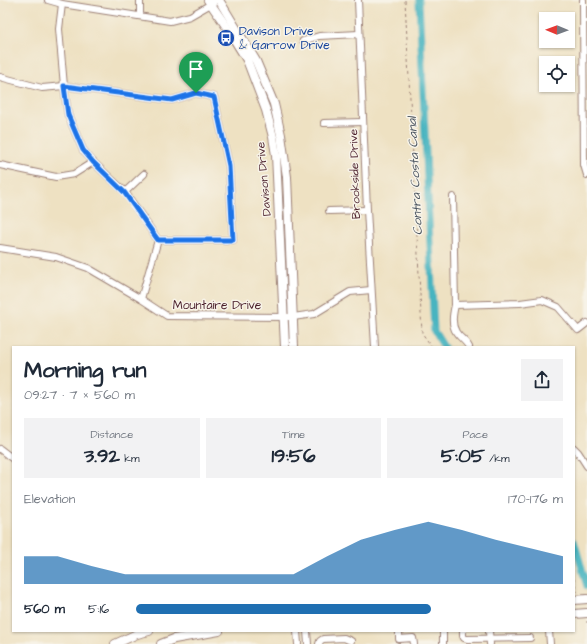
<!DOCTYPE html>
<meta charset="utf-8">
<style>
:root{--surface:#fff;--page:#f2f2f3;--text:#1f2937;--muted:#747a83;--accent:#1f6fb2}
body{margin:0;font-family:"Architects Daughter",sans-serif;background:var(--page);color:var(--text);height:100vh;display:flex;flex-direction:column;font-size:15px;white-space:nowrap}
*{box-sizing:border-box;margin:0}
p{font-size:13px;color:var(--muted)}
.icon{flex:none;width:22px;height:22px;fill:none;stroke:currentColor;stroke-width:2;stroke-linecap:round;stroke-linejoin:round}
.map{position:relative;flex:1;overflow:hidden}
.sheet{position:absolute;left:12px;top:346px;width:563px;height:286px;display:flex;flex-direction:column;background:var(--surface);border-radius:0px;box-shadow:0 1px 3px #0004}
.sheet>*{flex:none}
.needle{width:26px;rotate:271deg}
.fabs{position:absolute;left:539px;top:12px;display:grid;gap:8px}
.fabs a{display:grid;place-items:center;width:36px;height:36px;border-radius:0px;background:var(--surface);box-shadow:0 1px 3px #0004;font-size:20px}
.pin{position:absolute;display:grid;place-items:center;width:34px;height:34px;color:#fff;margin:-41px -17px;border-radius:50% 50% 50% 0;rotate:-45deg;box-shadow:0 0 4px #0007}
.pin .icon{rotate:45deg}
.round{display:grid;place-items:center;flex:none;width:42px;height:42px;border-radius:0px;background:var(--page)}
.headline{display:flex;align-items:center;justify-content:space-between;height:68px;padding:0 12px}
h1{font-size:22px;font-weight:700;line-height:30px}
.metrics{display:grid;grid-template-columns:repeat(3,1fr);gap:6px;height:68px;padding:4px 12px}
.metrics div{display:grid;align-content:center;border-radius:0px;background:var(--page);text-align:center}
.metrics b{font-size:20px;font-weight:700}
.metrics small{font-size:11px;font-weight:400}
.metrics p{font-size:11px}
.chart{height:112px;padding:8px 12px}
.chart p{display:flex;justify-content:space-between}
.chart svg{width:100%;height:72px;margin-top:4px;fill:var(--accent);opacity:.7}
ul{padding:0 12px;list-style:none;font-size:13px}
li{display:grid;grid-template-columns:64px 48px 1fr;align-items:center;height:30px}
li i{height:10px;border-radius:5px;background:var(--accent)}
.map>svg:first-child{display:block}
.lines{fill:none;stroke-linecap:round;stroke-linejoin:round}
.canal{stroke:#46b4c0;stroke-width:7}
.minor-casing{stroke:#9c8076;stroke-width:8}
.major-casing{stroke:#9c8076;stroke-width:10}
.path{stroke:#9c8076;stroke-width:1;stroke-dasharray:3 3;stroke-linecap:butt}
.minor{stroke:#fff;stroke-width:6}
.major{stroke:#fff;stroke-width:8}
.route-casing{stroke:#fff;stroke-width:8}
.route{stroke:#1a73e8;stroke-width:5}
.labels{text-anchor:middle;dominant-baseline:central;stroke-width:3;stroke-linejoin:round;paint-order:stroke}
.transit-label{font-size:12px;fill:#164399;stroke:#f7f3e8;text-anchor:start}
.street-label{font-size:12px;fill:#4a1f2b;stroke:#f7f3e8}
.water-label{font-size:13px;font-style:italic;fill:#49535f;stroke:#f7f3e8}
</style>
<div class="map">
<svg width="587" height="644" viewBox="0 0 587 644">
<rect width="100%" height="100%" fill="#f7f3e8"/>
<filter id="ink" filterUnits="userSpaceOnUse"><feTurbulence type="fractalNoise" baseFrequency=".025" numOctaves="2"/><feDisplacementMap in="SourceGraphic" scale="8" xChannelSelector="R" yChannelSelector="G"/><feConvolveMatrix kernelMatrix="1 2 1 2 8 2 1 2 1" color-interpolation-filters="sRGB"/></filter>
<filter id="wash" filterUnits="userSpaceOnUse"><feTurbulence type="fractalNoise" baseFrequency=".012" numOctaves="4" result="noise"/><feDisplacementMap in="SourceGraphic" scale="16" xChannelSelector="R" yChannelSelector="G"/><feGaussianBlur stdDeviation="0.9" result="paint"/><feColorMatrix in="noise" values="0 0 0 0 0 0 0 0 0 0 0 0 0 0 0 0 0 1.4 0 .05"/><feComposite in="paint" operator="in"/></filter>
<g filter="url(#wash)">
<rect width="100%" height="100%" fill="#eee1c2"/>
<g class="lines">
<g class="canal">
<path d="M 419,0 L 434,331 L 444,347"/>
<path d="M 574,541 L 587,586"/>
</g>
</g>
</g>
<g filter="url(#ink)">
<g class="lines">
<defs>
<g id="minor">
<path d="M 48,0 L 62,4 L 170,21 L 190,16 L 211,4 L 216,0"/>
<path d="M 140,0 L 140,16"/>
<path d="M 358,0 L 367,210 L 375,347"/>
<path d="M 583,0 L 584,165 L 587,175"/>
<path d="M 62,4 L 59,29 L 64,86 L 68,115 L 83,150 L 93,162 L 125,192 L 158,240 L 141,299"/>
<path d="M 303,41 L 319,36 L 359,34"/>
<path d="M 0,77 L 42,88 L 64,86 L 172,100 L 196,93 L 214,97 L 229,166 L 233,240 L 158,240"/>
<path d="M 324,123 L 363,122"/>
<path d="M 0,165 L 56,177 L 74,174 L 93,162"/>
<path d="M 125,192 L 144,174"/>
<path d="M 453,197 L 455,305 C 453,314 451,324 456,332 C 459,337 466,341 469,347"/>
<path d="M 329,211 L 367,210"/>
<path d="M 0,248 L 56,257 L 88,268 L 141,299 L 167,316 L 293,317 L 314,314 L 350,292 L 371,290"/>
<path d="M 455,305 L 520,303 L 542,300 L 558,307 L 578,330 L 587,323"/>
<path d="M 574,448 L 578,452 L 587,466"/>
<path d="M 0,449 L 13,459"/>
<path d="M 297,631 L 298,644"/>
<path d="M 307,631 L 308,644"/>
<path d="M 399,631 L 399,639 L 413,638 L 414,644"/>
<path d="M 443,631 L 443,644"/>
<path d="M 463,631 L 463,636 L 464,638 L 467,639 L 530,638"/>
<path d="M 489,631 L 490,644"/>
<path d="M 549,631 L 550,644"/>
<path d="M 319,644 L 320,641 L 323,639 L 344,638 L 351,641"/>
</g>
<g id="major">
<path d="M 208,0 L 226,26 L 247,60 L 266,110 L 273,137 L 276,155 L 278,197 L 285,347"/>
<path d="M 219,0 L 256,61 L 274,104 L 281,135 L 287,177 L 294,347"/>
<path d="M 574,600 L 587,599"/>
<path d="M 574,614 L 587,613"/>
<path d="M 115,644 L 137,634 L 149,631"/>
<path d="M 161,644 L 174,639 L 219,631"/>
</g>
</defs>
<use href="#minor" class="minor-casing"/>
<use href="#major" class="major-casing"/>
<g class="path">
<path d="M 405,0 L 422,333 L 432,347"/>
<path d="M 574,579 L 577,592"/>
<path d="M 587,621 L 587,623"/>
</g>
<use href="#minor" class="minor"/>
<use href="#major" class="major"/>
</g>
</g>
<g class="lines" filter="url(#ink)">
<defs>
<path id="route" d="M 64,86 L 172,100 L 196,93 L 214,97 L 229,166 L 233,240 L 158,240 L 124,192 L 93,162 L 83,150 L 68,115 Z"/>
</defs>
<use href="#route" class="route-casing"/>
<use href="#route" class="route"/>
</g>
<defs>
<symbol id="bus-disc" viewBox="-11 -11 22 22"><circle r="9.5" fill="#1a4fb4" stroke="#f7f3e8"/><path d="M-5-6H5V4H4V6H2V4H-2V6H-4V4H-5ZM-3.5-4V0h7V-4ZM-3.5 1.2v1.5H-2V1.2ZM2 1.2v1.5H3.5V1.2Z" fill="#fff"/></symbol>
</defs>
<g fill-rule="evenodd">
<use href="#bus-disc" x="216" y="28" width="20" height="20"/>
</g>
<g class="labels">
<g class="transit-label">
<text x="239" y="31">Davison Drive<tspan x="239" dy="14">&amp; Garrow Drive</tspan></text>
</g>
<g class="street-label">
<text transform="translate(355 174) rotate(-92)">Brookside Drive</text>
<text transform="translate(264 179) rotate(-95)">Davison Drive</text>
<text x="217" y="305">Mountaire Drive</text>
</g>
<g class="water-label">
<text transform="translate(415 176) rotate(-93)">Contra Costa Canal</text>
</g>
</g>
</svg>
<div class="fabs">
<a><svg class="needle" viewBox="-14 -14 28 28"><path d="M0-13l5 13h-10z" fill="#e53935"/><path d="M0 13l5-13h-10z" fill="#747a83"/></svg></a>
<a><svg class="icon" aria-label="locate" viewBox="0 0 24 24"><circle cx="12" cy="12" r="6"/><path d="M12 2v4M12 18v4M2 12h4M18 12h4"/></svg></a>
</div>
<div class="pin" style="left:196px;top:93px;background:#1e9e55"><svg class="icon" aria-label="arrive" viewBox="0 0 24 24"><path d="M6 21V4h12l-3 4 3 4H6"/></svg></div>
<section class="sheet">
<div class="headline"><div><h1>Morning run</h1><p>09:27 · 7 × 560 m</p></div><a class="round"><svg class="icon" aria-label="share" viewBox="0 0 24 24"><path d="M12 15V3M7 8l5-5 5 5M5 13v7h14v-7"/></svg></a></div>
<div class="metrics">
<div><p>Distance</p><b>3.92<small> km</small></b></div>
<div><p>Time</p><b>19:56</b></div>
<div><p>Pace</p><b>5:05<small> /km</small></b></div>
</div>
<div class="chart"><p><span>Elevation</span>170–176 m</p>
<svg viewBox="0 0 160 44" preserveAspectRatio="none"><path d="M0 44V27L10 27L20 33L30 38L40 38L50 38L60 38L70 38L80 38L90 27L100 17L110 11L120 6L130 11L140 17L150 22L160 27V44z"/></svg>
</div>
<ul>
<li><b>560 m</b>5:16<i style="width:69%"></i></li>
</ul>
</section>
</div>
